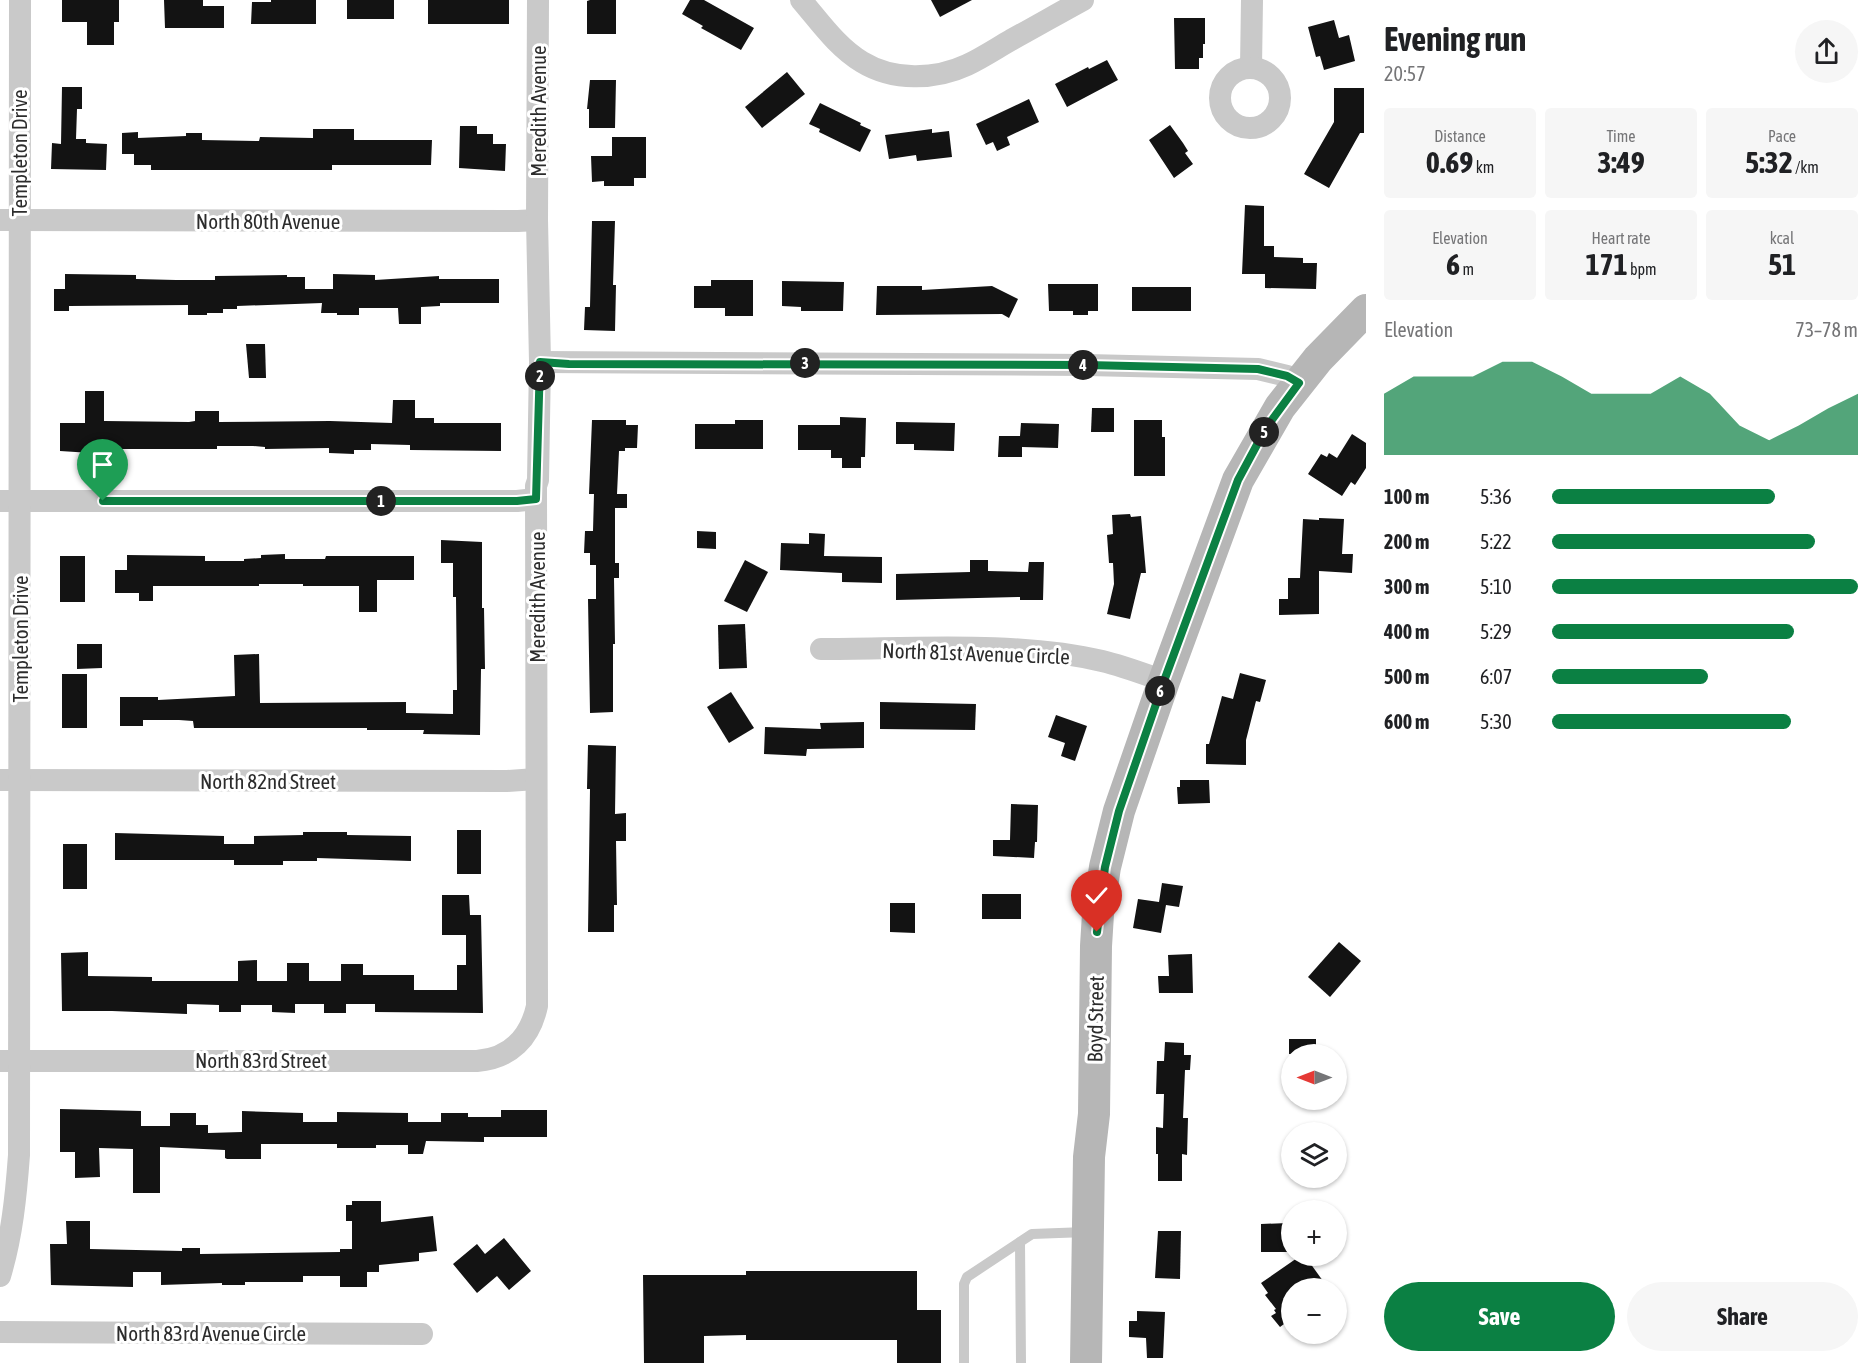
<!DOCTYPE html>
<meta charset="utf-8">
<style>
:root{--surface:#fff;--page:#f6f6f6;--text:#202124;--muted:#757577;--accent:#0b8043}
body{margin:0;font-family:"Asap Condensed",sans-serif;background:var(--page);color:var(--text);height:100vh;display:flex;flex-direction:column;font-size:22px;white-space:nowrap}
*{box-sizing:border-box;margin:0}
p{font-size:20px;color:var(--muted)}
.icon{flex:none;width:33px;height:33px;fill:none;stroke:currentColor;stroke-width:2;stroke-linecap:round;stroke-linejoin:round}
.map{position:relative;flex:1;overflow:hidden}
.side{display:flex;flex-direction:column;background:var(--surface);width:510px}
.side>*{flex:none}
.needle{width:39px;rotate:270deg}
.controls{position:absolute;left:1281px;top:1044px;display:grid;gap:12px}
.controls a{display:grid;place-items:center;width:66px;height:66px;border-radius:50%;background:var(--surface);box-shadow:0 2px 4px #0004;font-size:30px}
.pin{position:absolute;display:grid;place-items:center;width:51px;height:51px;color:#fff;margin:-62px -26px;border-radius:50% 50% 50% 0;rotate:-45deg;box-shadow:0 0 6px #0007}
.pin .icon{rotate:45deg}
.km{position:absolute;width:30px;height:30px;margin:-15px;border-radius:50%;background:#222;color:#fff;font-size:16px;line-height:30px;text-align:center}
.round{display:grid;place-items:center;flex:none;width:63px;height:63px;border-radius:32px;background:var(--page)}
.overview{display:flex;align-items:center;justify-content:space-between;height:102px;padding:0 18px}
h1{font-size:33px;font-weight:700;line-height:45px}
.figures{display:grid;grid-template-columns:repeat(3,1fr);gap:9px;height:102px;padding:6px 18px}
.figures div{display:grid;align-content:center;border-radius:6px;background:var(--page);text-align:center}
.figures b{font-size:30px;font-weight:700}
.figures small{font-size:16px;font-weight:400}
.figures p{font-size:16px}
.chart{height:168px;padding:12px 18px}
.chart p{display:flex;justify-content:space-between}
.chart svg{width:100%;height:108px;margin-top:6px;fill:var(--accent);opacity:.7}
.action{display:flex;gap:12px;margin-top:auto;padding:12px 18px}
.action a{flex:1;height:69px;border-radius:36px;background:var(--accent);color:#fff;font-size:24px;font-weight:700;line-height:69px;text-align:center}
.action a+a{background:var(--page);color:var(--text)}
ul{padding:0 18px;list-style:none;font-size:20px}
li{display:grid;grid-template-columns:96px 72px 1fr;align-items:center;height:45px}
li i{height:15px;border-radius:8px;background:var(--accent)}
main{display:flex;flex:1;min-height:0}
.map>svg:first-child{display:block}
.building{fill:#131313}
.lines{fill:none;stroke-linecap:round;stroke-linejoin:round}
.lane{stroke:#c9c9c9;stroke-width:10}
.street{stroke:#c9c9c9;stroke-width:22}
.secondary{stroke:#b6b6b6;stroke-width:32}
.route-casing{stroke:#fff;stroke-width:12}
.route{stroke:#0b8043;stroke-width:8}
.labels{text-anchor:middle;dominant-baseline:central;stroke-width:6;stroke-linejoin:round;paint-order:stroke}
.street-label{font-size:21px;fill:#2c2c2c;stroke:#fff}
</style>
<main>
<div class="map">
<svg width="1366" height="1363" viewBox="0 0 1366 1363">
<rect width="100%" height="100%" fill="#fff"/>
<g class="building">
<path d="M 62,0 L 119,0 L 119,22 L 114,22 L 114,45 L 87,45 L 87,22 L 62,22 Z"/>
<path d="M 164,0 L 203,0 L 203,6 L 224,6 L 224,28 L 165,28 Z"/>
<path d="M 271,0 L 316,0 L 316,24 L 251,24 L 252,2 L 271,2 Z"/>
<rect x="347" y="0" width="47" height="19"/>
<rect x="428" y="0" width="81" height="24"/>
<path d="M 590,0 L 616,0 L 616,34 L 587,34 L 587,1 Z"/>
<path d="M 690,0 L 704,0 L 754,28 L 741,50 L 701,28 L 703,26 L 682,14 Z"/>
<path d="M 931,0 L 972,0 L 940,17 Z"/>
<path d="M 1174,18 L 1205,18 L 1205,44 L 1203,44 L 1203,58 L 1199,58 L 1199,69 L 1175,69 Z"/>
<path d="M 1334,20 L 1339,38 L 1349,35 L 1355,61 L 1324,70 L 1320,56 L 1316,57 L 1308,27 Z"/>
<path d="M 1107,60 L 1118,80 L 1067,107 L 1055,84 L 1088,67 L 1089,69 Z"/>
<path d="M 787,72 L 805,94 L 762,128 L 745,107 Z"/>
<path d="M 590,80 L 616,80 L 615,128 L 589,128 L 589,109 L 587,109 Z"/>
<path d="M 62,87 L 82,87 L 82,109 L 77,109 L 76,139 L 86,139 L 86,143 L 107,144 L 106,170 L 51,169 L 52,143 L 61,144 Z"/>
<path d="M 1334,88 L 1364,88 L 1364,133 L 1360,133 L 1329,188 L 1304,174 L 1334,122 Z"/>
<path d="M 1029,99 L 1039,122 L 1007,137 L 1010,145 L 997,151 L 993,142 L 986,145 L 976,124 Z"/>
<path d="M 820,103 L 861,123 L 860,125 L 871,130 L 860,152 L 819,132 L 820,129 L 809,124 Z"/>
<path d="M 1170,125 L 1183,143 L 1188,151 L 1185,153 L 1193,164 L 1174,178 L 1149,140 Z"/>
<path d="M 460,126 L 477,126 L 477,134 L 493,134 L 493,144 L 506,144 L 505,171 L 459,168 Z"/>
<path d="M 313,129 L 354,129 L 354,140 L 432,140 L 431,165 L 332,165 L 332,170 L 151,170 L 151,165 L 134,165 L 134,154 L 122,154 L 122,133 L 138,132 L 138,138 L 186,136 L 186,133 L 202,133 L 202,140 L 259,141 L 260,137 L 313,138 Z"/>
<path d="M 932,129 L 932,133 L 949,131 L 952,157 L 917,161 L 916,155 L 889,159 L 885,135 Z"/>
<path d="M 612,137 L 646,137 L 646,178 L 634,178 L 634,186 L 604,186 L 604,181 L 592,182 L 591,156 L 612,156 Z"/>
<path d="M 1245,205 L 1264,206 L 1264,246 L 1274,246 L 1274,257 L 1303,258 L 1303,263 L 1317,263 L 1316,289 L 1265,288 L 1265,274 L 1242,274 Z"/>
<path d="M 592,221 L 615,221 L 613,285 L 616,285 L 615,331 L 584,330 L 585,307 L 590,307 Z"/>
<path d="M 65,274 L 136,275 L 136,279 L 176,280 L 215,280 L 215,276 L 287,275 L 287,277 L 305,277 L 305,289 L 333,289 L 333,274 L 375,275 L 375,280 L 439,276 L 439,279 L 499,279 L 499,303 L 440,303 L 440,306 L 421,307 L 421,324 L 399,324 L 398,308 L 359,308 L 359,315 L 337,315 L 337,313 L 321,313 L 322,303 L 237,306 L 237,309 L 223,309 L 223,313 L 207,313 L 207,315 L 188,315 L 188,305 L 69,306 L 69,311 L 54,311 L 54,289 L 65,289 Z"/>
<path d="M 711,280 L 753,280 L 753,316 L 725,316 L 725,308 L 694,308 L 694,286 L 711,286 Z"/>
<path d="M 782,281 L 844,282 L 843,311 L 801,311 L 801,307 L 782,306 Z"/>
<path d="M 1048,284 L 1098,284 L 1098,311 L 1088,311 L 1088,315 L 1073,315 L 1073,311 L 1049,311 Z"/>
<path d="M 877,286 L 922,286 L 922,290 L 992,286 L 1018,299 L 1009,318 L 1002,314 L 876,315 Z"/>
<rect x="1132" y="287" width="59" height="24"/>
<path d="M 246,344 L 265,344 L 266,378 L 249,378 Z"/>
<path d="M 85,391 L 104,391 L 104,421 L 189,422 L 195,421 L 195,411 L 219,411 L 219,422 L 330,421 L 392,423 L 393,400 L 415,400 L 415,418 L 434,418 L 434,423 L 501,423 L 501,451 L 410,450 L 410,445 L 371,444 L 371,450 L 354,450 L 354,454 L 329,453 L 329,448 L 265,449 L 265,447 L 253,446 L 217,446 L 217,449 L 107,449 L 107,454 L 60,451 L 60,423 L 85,423 Z"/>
<path d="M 1092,408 L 1114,408 L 1114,432 L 1091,432 Z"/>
<path d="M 840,417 L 866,418 L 865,457 L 861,457 L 861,468 L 842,468 L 842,458 L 831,458 L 831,450 L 798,450 L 798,425 L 840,425 Z"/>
<path d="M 592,420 L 626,420 L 626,425 L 638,425 L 637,448 L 625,448 L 625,451 L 619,451 L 617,494 L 627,494 L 627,508 L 615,508 L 615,563 L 619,563 L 619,578 L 614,578 L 615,644 L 613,644 L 613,712 L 590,713 L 588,599 L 596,599 L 596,565 L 590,565 L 590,553 L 584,553 L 585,531 L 593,531 L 594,494 L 589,494 Z"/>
<path d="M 735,420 L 763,420 L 763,449 L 695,449 L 695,424 L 735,424 Z"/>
<path d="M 1134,420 L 1162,420 L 1162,437 L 1165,437 L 1165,476 L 1134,476 Z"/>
<path d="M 896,422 L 955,423 L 954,451 L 914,450 L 914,444 L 896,444 Z"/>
<path d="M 1021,423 L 1059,424 L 1058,448 L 1022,447 L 1022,457 L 998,457 L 999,436 L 1020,436 Z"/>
<path d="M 1352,434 L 1366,443 L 1366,468 L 1355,485 L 1351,482 L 1342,496 L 1308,474 L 1321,454 L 1327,457 L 1329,453 L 1337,458 Z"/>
<path d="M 1130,514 L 1131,517 L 1141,516 L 1146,573 L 1141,573 L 1130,619 L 1107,614 L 1114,584 L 1113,563 L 1109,563 L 1107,535 L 1113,534 L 1112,515 Z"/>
<path d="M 1319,518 L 1344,519 L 1342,554 L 1353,554 L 1352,573 L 1319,571 L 1319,614 L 1279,615 L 1279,599 L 1288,599 L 1288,578 L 1300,578 L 1303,519 L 1319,520 Z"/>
<path d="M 697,531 L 716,532 L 716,549 L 697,548 Z"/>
<path d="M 809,533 L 825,534 L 824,556 L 882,557 L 882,583 L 842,582 L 842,573 L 780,570 L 781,543 L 809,544 Z"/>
<path d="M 441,540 L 482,542 L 482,608 L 484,608 L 485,669 L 481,669 L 480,735 L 423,734 L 424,730 L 367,730 L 367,728 L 194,728 L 193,721 L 179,720 L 143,720 L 143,726 L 120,726 L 120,697 L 158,697 L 158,700 L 235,696 L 234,655 L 259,654 L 260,703 L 406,702 L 406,713 L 453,714 L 453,690 L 457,690 L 456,597 L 453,597 L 453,563 L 441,563 Z"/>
<path d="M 285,554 L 285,559 L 325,559 L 326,556 L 414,556 L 414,580 L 377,580 L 377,612 L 359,612 L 359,586 L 303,586 L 303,584 L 259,584 L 259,586 L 153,586 L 153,601 L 139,601 L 139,593 L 115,593 L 115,570 L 127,570 L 127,555 L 205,556 L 205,561 L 244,561 L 244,559 L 261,558 L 261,555 Z"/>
<rect x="60" y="556" width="25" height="46"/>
<path d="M 745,560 L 768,572 L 747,612 L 724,601 Z"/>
<path d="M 970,560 L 988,560 L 988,571 L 1028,572 L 1029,562 L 1044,562 L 1043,600 L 1020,600 L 1020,597 L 896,600 L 896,574 L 970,572 Z"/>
<path d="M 745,624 L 747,668 L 719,669 L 718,625 Z"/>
<path d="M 77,644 L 102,644 L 102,668 L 77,669 Z"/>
<path d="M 1240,673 L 1266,680 L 1260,702 L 1256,701 L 1246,740 L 1246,765 L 1206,764 L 1206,744 L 1209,744 L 1222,696 L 1233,699 Z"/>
<rect x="62" y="674" width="25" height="54"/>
<path d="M 731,692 L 754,728 L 729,743 L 707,707 Z"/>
<path d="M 880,702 L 976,704 L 975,730 L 880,729 Z"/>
<path d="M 1056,715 L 1087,726 L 1075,761 L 1061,756 L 1065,743 L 1048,737 Z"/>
<path d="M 864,722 L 864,748 L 807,749 L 806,756 L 764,754 L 765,727 L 821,729 L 820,723 Z"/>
<path d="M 588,745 L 616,746 L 615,814 L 626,813 L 626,841 L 616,841 L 617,905 L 614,905 L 614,932 L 588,932 L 590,789 L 587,789 Z"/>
<path d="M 1180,780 L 1209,780 L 1210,803 L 1178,804 L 1177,787 L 1180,787 Z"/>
<path d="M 1011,804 L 1038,805 L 1037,842 L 1035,842 L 1034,858 L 993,856 L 993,840 L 1010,840 Z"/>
<rect x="457" y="830" width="24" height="44"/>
<path d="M 303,832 L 347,832 L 347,835 L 411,836 L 411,861 L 317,858 L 317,861 L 283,861 L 283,865 L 234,865 L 234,860 L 115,860 L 115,833 L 224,836 L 224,844 L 254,844 L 254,836 L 303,835 Z"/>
<rect x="63" y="844" width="24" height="45"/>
<path d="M 1162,883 L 1183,886 L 1179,907 L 1166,905 L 1161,933 L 1133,928 L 1138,899 L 1159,902 Z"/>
<rect x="982" y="894" width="39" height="25"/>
<path d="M 442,895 L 469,895 L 470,915 L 481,915 L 483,1013 L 375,1012 L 375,1004 L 346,1004 L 346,1013 L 324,1013 L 324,1004 L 295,1004 L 295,1013 L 272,1012 L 272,1005 L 241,1005 L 241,1012 L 219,1012 L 219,1005 L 187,1004 L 187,1014 L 112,1011 L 62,1011 L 61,953 L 88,952 L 88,976 L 152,977 L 152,981 L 238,981 L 238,961 L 257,960 L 257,981 L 287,981 L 287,963 L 309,963 L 309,981 L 341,981 L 341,964 L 363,964 L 363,975 L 414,975 L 414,990 L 457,990 L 457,965 L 466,965 L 466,935 L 442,935 Z"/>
<path d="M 890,903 L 915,903 L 915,933 L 890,932 Z"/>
<path d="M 1339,942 L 1361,961 L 1330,997 L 1308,977 Z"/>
<path d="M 1192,954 L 1193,993 L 1159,993 L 1158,976 L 1169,976 L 1168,955 Z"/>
<rect x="1289" y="1039" width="27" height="15"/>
<path d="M 1165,1042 L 1184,1043 L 1184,1055 L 1191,1055 L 1190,1070 L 1185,1070 L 1183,1118 L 1188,1118 L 1187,1155 L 1182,1154 L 1182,1181 L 1158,1181 L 1158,1154 L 1156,1154 L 1156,1127 L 1163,1128 L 1164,1094 L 1156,1094 L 1157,1061 L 1164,1061 Z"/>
<path d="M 60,1109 L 141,1111 L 141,1126 L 170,1126 L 170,1113 L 196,1113 L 196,1125 L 208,1125 L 208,1133 L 242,1132 L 242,1111 L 303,1113 L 303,1122 L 337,1122 L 337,1112 L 408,1113 L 408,1122 L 441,1122 L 441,1113 L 468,1113 L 468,1117 L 501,1117 L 501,1110 L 547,1110 L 547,1137 L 484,1137 L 484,1142 L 426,1141 L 423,1154 L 408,1154 L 408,1145 L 376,1145 L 376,1148 L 337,1148 L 337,1144 L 261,1144 L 261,1159 L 227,1159 L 225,1158 L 225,1150 L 160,1147 L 160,1193 L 133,1193 L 133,1149 L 99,1148 L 100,1177 L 75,1178 L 75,1152 L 60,1152 Z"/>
<path d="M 352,1201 L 381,1201 L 381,1222 L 433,1216 L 437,1251 L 419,1253 L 419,1261 L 379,1265 L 379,1272 L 367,1272 L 367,1287 L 340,1287 L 340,1276 L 303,1276 L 303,1282 L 245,1282 L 245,1285 L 222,1285 L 222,1283 L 161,1285 L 161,1272 L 133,1272 L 133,1287 L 51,1285 L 50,1244 L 67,1244 L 66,1221 L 90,1221 L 90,1249 L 182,1251 L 182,1248 L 200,1248 L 200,1254 L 340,1252 L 340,1249 L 352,1249 L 352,1221 L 346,1221 L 346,1205 L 352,1205 Z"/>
<path d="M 1288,1223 L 1289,1252 L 1261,1252 L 1261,1224 Z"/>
<path d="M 1158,1231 L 1181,1231 L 1180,1279 L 1155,1278 Z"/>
<path d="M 504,1238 L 531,1271 L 509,1290 L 497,1276 L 477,1293 L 453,1264 L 477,1244 L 485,1254 Z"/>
<path d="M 1300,1256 L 1305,1256 L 1328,1288 L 1292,1288 L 1292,1333 L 1284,1324 L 1280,1327 L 1271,1316 L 1276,1313 L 1274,1310 L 1276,1309 L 1265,1295 L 1268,1293 L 1261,1283 Z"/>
<path d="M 746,1271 L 917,1271 L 917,1310 L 941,1310 L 941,1363 L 897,1363 L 897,1340 L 746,1340 L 746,1335 L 704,1336 L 704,1363 L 644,1363 L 643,1275 L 746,1275 Z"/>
<path d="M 1137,1311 L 1165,1312 L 1163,1358 L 1147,1358 L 1146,1338 L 1129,1337 L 1129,1321 L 1137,1321 Z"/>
</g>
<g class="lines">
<g class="lane">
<path d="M 1020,1242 L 1021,1363"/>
<path d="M 964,1363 L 964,1284 L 967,1277 L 1032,1234 L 1086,1232"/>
</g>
<g class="street">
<path d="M 801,0 C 820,22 837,47 862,62 C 893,81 935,80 967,65 C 982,58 997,48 1011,40 C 1035,27 1059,13 1083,0"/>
<path d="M 1251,67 L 1252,0"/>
<circle cx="1250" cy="98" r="30"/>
<path d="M 0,220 L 518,221 L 537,220"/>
<path d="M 540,362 L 1087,365 L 1258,369 L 1287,376 L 1298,383"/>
<path d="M 0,501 L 517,501 L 536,499"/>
<path d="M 821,649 C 910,649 1017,641 1102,661 C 1123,666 1144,674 1164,681"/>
<path d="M 0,780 L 507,781 L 536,779"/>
<path d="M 0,1061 L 477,1061 C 511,1058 530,1038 537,1006 L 536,486 L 538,480 L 540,362 L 537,220 L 538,0"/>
<path d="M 0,1276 C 12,1236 16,1196 19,1155 L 20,0"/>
<path d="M 0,1332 L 422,1334"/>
</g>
<path class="secondary" d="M 1086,1363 L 1089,1157 L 1094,1114 L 1096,946 L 1098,914 L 1105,867 L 1119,811 L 1164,681 L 1238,480 L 1280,407 L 1318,359 L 1366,310"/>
</g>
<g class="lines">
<defs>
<path id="route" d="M 103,501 L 517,501 L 536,499 L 540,362 L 569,364 L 1087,365 L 1258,369 L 1287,376 L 1299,383 L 1266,428 L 1238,480 L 1164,681 L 1119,811 L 1105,867 L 1097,932"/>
</defs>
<use href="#route" class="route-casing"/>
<use href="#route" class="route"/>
</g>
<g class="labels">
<g class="street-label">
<text transform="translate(538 111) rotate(-90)">Meredith Avenue</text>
<text transform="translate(19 153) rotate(-90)">Templeton Drive</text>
<text x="268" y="221">North 80th Avenue</text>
<text transform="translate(537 597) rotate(-90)">Meredith Avenue</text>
<text transform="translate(20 639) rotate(-90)">Templeton Drive</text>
<text transform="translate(976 653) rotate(2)">North 81st Avenue Circle</text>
<text x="268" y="781">North 82nd Street</text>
<text transform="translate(1095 1019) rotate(-89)">Boyd Street</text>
<text x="261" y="1060">North 83rd Street</text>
<text x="211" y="1333">North 83rd Avenue Circle</text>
</g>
</g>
</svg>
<div class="controls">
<a><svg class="needle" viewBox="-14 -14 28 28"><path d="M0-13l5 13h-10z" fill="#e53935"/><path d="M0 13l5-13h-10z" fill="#757577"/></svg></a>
<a><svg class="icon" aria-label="layers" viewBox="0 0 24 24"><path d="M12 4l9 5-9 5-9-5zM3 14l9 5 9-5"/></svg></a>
<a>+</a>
<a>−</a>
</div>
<div class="pin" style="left:103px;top:501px;background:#1e9e55"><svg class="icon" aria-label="arrive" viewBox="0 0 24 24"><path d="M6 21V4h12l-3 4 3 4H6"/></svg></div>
<div class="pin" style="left:1097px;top:932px;background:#d93025"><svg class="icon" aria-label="check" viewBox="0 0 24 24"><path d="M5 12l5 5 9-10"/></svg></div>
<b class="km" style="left:381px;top:501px">1</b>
<b class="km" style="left:540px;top:376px">2</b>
<b class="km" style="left:805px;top:363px">3</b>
<b class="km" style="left:1083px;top:365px">4</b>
<b class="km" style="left:1264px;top:432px">5</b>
<b class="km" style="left:1160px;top:691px">6</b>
</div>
<section class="side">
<div class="overview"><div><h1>Evening run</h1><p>20:57</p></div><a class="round"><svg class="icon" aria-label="share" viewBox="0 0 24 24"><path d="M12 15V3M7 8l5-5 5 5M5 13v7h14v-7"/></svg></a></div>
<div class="figures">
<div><p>Distance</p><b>0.69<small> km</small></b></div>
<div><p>Time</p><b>3:49</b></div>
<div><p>Pace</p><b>5:32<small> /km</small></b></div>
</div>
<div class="figures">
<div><p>Elevation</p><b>6<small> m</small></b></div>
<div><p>Heart rate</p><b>171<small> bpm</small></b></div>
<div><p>kcal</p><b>51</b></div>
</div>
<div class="chart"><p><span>Elevation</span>73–78 m</p>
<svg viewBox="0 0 160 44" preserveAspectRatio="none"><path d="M0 44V19L10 12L20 12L30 12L40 6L50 6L60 12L70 19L80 19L90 19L100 12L110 19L120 32L130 38L140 32L150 25L160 19V44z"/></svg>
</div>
<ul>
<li><b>100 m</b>5:36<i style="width:73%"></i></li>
<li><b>200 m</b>5:22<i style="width:86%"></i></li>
<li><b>300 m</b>5:10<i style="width:100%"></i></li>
<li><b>400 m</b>5:29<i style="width:79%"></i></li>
<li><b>500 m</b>6:07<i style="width:51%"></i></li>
<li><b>600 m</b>5:30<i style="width:78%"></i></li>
</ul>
<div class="action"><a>Save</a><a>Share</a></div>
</section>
</main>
